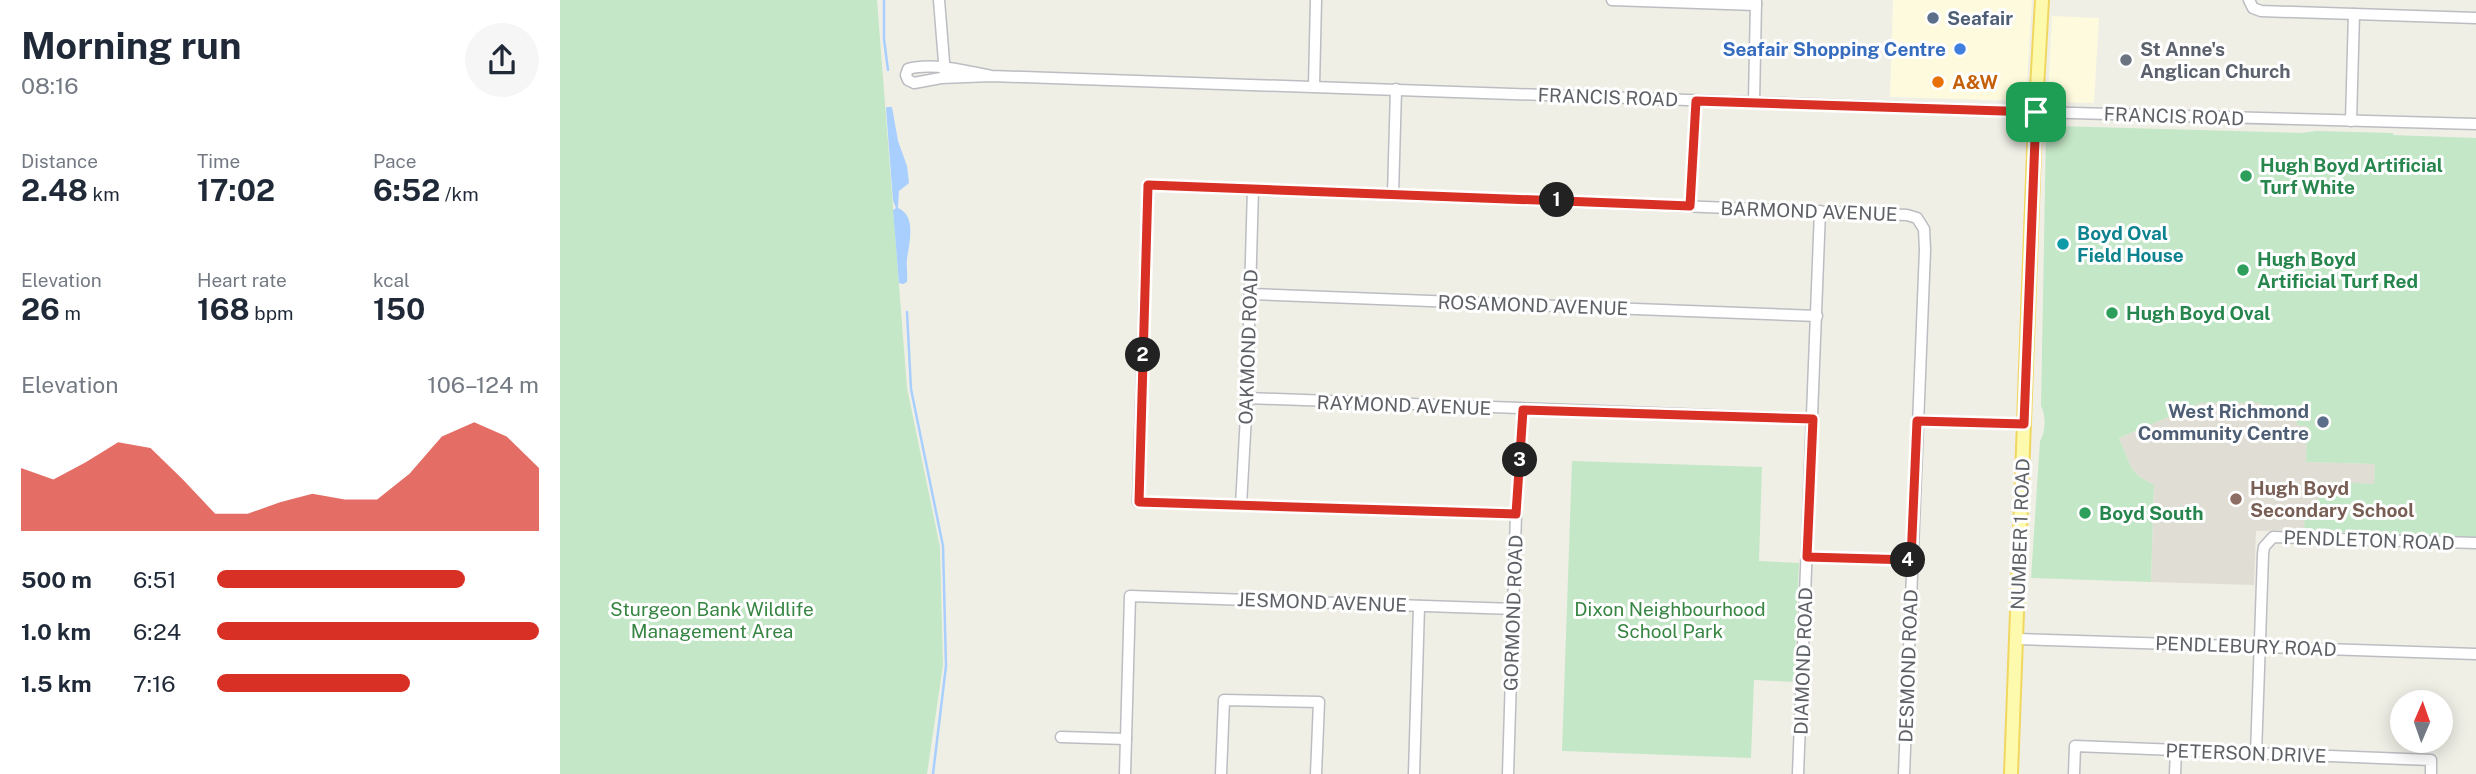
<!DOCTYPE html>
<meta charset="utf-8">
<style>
:root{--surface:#fff;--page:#f6f6f7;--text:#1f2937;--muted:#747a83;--accent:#d93025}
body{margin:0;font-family:"Public Sans",sans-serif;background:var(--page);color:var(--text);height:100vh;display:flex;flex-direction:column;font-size:26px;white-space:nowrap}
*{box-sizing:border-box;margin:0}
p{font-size:23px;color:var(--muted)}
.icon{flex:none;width:38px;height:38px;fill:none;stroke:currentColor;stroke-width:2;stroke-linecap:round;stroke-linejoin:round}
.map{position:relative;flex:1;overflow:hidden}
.side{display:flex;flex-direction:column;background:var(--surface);width:560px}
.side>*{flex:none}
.needle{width:46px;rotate:2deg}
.fabs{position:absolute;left:1830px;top:690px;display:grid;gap:14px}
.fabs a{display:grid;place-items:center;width:63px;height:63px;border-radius:50%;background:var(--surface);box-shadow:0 4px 18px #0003;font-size:35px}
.pin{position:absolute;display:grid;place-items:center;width:60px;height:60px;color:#fff;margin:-30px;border-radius:14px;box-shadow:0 4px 10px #0006}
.km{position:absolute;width:35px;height:35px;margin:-18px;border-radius:50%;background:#222;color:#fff;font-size:19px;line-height:35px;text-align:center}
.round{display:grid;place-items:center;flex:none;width:74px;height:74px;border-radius:37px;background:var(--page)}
.headline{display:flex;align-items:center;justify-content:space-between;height:119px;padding:0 21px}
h1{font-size:38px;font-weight:700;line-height:52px}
.stats{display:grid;grid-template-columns:repeat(3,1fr);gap:10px;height:119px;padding:7px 21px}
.stats div{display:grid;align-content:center}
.stats b{font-size:30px;font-weight:700}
.stats small{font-size:19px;font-weight:400}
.stats p{font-size:19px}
.chart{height:196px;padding:14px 21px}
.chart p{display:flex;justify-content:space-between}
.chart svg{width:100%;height:126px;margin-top:7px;fill:var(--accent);opacity:.7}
ul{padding:0 21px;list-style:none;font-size:23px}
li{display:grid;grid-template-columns:112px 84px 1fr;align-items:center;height:52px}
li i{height:18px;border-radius:9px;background:var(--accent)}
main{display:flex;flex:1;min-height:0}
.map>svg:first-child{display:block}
.commercial{fill:#fdfade}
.education{fill:#e0ded4}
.green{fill:#c4e7c7}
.water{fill:#a8cffe}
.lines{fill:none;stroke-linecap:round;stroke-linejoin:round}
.stream{stroke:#a8cffe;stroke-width:2.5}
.minor-casing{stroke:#bbbdc2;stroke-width:13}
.major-casing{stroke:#f0d760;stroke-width:16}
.minor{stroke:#fff;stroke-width:10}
.major{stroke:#fefaad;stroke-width:12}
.route-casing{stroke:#fff;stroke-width:14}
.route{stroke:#d93025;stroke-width:9}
.service-dot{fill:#5c6f8a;stroke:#fff;stroke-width:2.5}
.shop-dot{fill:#3f7fe0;stroke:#fff;stroke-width:2.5}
.worship-dot{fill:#6b7280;stroke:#fff;stroke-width:2.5}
.food-dot{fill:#e8710a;stroke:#fff;stroke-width:2.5}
.leisure-dot{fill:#2e9e5b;stroke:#fff;stroke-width:2.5}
.culture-dot{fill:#0f9aa8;stroke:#fff;stroke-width:2.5}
.education-dot{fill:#8d6e63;stroke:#fff;stroke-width:2.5}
.labels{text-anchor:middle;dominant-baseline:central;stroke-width:6;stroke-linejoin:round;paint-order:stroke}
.service-label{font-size:19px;font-weight:bold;fill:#4e5e75;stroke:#fff;text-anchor:start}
.shop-label{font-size:19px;font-weight:bold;fill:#366cbe;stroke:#fff;text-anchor:end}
.worship-label{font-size:19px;font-weight:bold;fill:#5b616d;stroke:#fff;text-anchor:start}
.food-label{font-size:19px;font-weight:bold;fill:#c56008;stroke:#fff;text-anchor:start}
.street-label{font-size:19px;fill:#5e6166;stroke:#fff}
.leisure-label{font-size:19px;font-weight:bold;fill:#27864d;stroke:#fff;text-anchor:start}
.culture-label{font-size:19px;font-weight:bold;fill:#0d838f;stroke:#fff;text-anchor:start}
.education-label{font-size:19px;font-weight:bold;fill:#785e54;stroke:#fff;text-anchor:start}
.park-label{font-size:19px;fill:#368542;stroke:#fff}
</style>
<main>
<section class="side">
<div class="headline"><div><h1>Morning run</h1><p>08:16</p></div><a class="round"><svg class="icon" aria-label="share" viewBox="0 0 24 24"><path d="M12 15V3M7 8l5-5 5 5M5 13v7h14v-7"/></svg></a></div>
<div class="stats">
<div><p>Distance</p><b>2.48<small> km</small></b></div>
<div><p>Time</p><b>17:02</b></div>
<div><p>Pace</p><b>6:52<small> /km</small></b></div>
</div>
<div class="stats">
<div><p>Elevation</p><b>26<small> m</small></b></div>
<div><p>Heart rate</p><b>168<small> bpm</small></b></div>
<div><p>kcal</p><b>150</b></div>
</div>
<div class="chart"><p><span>Elevation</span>106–124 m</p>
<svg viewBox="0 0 160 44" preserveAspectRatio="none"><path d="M0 44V22L10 26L20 20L30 13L40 15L50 26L60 38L70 38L80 34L90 31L100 33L110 33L120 24L130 11L140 6L150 11L160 22V44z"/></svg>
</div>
<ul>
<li><b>500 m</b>6:51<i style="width:77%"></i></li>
<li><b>1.0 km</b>6:24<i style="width:100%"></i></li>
<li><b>1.5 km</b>7:16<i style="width:60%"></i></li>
</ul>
</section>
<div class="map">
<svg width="1916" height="774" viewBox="0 0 1916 774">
<rect width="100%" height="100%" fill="#f0efe6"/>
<g class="commercial">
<path d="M 1333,0 L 1472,0 L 1466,97 L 1462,101 L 1330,97 Z"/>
<path d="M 1492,16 L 1539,18 L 1534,103 L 1492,102 L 1488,98 Z"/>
</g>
<path class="education" d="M 1651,402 L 1699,403 L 1713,411 L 1738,412 L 1747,426 L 1746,462 L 1815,464 L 1814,484 L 1745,514 L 1744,530 L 1696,531 L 1694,585 L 1591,582 L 1594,485 L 1580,477 L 1572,469 L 1559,438 L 1641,403 Z"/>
<g class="green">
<path d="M 0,0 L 317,0 L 347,388 L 380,547 L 383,665 L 367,774 L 0,774 Z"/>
<path d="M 1497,126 L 1742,133 L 1756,131 L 1833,133 L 1833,135 L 1916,138 L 1916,539 L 1744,530 L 1745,514 L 1773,482 L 1814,484 L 1815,464 L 1746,462 L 1747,426 L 1737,425 L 1737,412 L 1713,411 L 1699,403 L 1641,403 L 1559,438 L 1572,469 L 1580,477 L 1594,485 L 1591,582 L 1471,578 L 1480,441 C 1486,432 1486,415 1481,406 L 1486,133 L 1489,128 Z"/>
<path d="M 1012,461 L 1202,467 L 1199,561 L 1239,563 L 1234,682 L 1194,680 L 1191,758 L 1002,751 Z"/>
</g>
<path class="water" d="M 327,107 L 332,107 L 338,141 L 347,166 L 349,183 L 339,191 L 338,208 C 357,216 349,243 347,259 C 346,266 348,274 347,282 L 343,284 L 339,283 L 333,210 L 336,208 L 333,201 L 326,108 Z"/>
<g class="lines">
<g class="stream">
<path d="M 324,0 L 324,39 L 328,70"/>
<path d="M 347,312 L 351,389 L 383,546 L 386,666 L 373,774"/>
</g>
<defs>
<g id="minor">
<path d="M 379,0 L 385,74"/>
<path d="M 1052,0 L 1196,5"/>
<path d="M 1689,0 L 1693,8 L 1701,11 L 1916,18"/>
<path d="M 431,76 C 408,71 371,62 348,69 L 346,75 L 348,80 L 354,83 L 381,78 L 431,76 L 1476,112 L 1916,124"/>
<path d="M 754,86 L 756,0"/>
<path d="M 1194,102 L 1196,1"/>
<path d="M 1791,121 L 1794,14"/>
<path d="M 833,195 L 836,89"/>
<path d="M 1130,206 L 1136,101"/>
<path d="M 690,294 L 1257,316"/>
<path d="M 687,398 L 1253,419"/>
<path d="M 1357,421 L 1464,424"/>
<path d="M 681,505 L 687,398 L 693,189"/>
<path d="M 956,514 L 578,502 L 588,185 L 1347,215 L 1357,218 L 1364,229 L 1365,250 L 1344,774"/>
<path d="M 1247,557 L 1351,560"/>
<path d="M 1456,639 L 1916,654"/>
<path d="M 501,737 L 566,739"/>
<path d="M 1696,754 L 1703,554 L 1704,547 L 1713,537 L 1916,543"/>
<path d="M 565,774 L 570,596 L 954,609"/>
<path d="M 661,774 L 664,700 L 759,702 L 756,774"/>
<path d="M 854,774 L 859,606"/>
<path d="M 948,774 L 956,514 L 963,410"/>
<path d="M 1238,774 L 1260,211"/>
<path d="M 1514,774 L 1515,746 L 1871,760 L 1871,774"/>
<path d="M 1615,774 L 1616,750"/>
</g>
<path id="major" d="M 1451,774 L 1475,124 L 1482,0"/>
</defs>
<use href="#minor" class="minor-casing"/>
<use href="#major" class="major-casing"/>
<use href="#minor" class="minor"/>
<use href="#major" class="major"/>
</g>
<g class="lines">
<defs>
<path id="route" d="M 1136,101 L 1476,112 L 1464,424 L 1357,421 L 1351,560 L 1247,557 L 1253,419 L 963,410 L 956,514 L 579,502 L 588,185 L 1130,206 Z"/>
</defs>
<use href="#route" class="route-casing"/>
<use href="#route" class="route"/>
</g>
<g class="service-dot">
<circle cx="1373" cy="18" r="7"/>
<circle cx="1763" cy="422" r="7"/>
</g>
<circle class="shop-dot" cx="1400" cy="49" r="7"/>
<circle class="worship-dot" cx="1566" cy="60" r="7"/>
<circle class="food-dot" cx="1378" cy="82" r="7"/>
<g class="leisure-dot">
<circle cx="1686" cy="176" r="7"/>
<circle cx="1683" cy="270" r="7"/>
<circle cx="1552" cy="313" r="7"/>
<circle cx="1525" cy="513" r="7"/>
</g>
<circle class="culture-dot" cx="1503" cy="244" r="7"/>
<circle class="education-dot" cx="1676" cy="499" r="7"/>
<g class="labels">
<g class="service-label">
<text x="1387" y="18">Seafair</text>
<text x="1749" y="411" text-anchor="end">West Richmond<tspan x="1749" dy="22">Community Centre</tspan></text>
</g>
<g class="shop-label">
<text x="1386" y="49">Seafair Shopping Centre</text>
</g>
<g class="worship-label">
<text x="1580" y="49">St Anne's<tspan x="1580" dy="22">Anglican Church</tspan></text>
</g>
<g class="food-label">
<text x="1392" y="82">A&amp;W</text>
</g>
<g class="street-label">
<text transform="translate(1048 97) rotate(2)">FRANCIS ROAD</text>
<text transform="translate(1614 116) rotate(2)">FRANCIS ROAD</text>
<text transform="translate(1249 211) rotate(2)">BARMOND AVENUE</text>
<text transform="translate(973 305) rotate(2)">ROSAMOND AVENUE</text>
<text transform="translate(688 347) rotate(-88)">OAKMOND ROAD</text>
<text transform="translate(844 405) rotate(2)">RAYMOND AVENUE</text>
<text transform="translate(1460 534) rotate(-88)">NUMBER 1 ROAD</text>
<text transform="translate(1809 540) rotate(2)">PENDLETON ROAD</text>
<text transform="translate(762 602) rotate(2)">JESMOND AVENUE</text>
<text transform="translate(953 613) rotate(-88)">GORMOND ROAD</text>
<text transform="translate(1686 646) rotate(2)">PENDLEBURY ROAD</text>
<text transform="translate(1243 661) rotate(-88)">DIAMOND ROAD</text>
<text transform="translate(1348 666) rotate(-88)">DESMOND ROAD</text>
<text transform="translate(1686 753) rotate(2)">PETERSON DRIVE</text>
</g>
<g class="leisure-label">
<text x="1700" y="165">Hugh Boyd Artificial<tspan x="1700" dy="22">Turf White</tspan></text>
<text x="1697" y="259">Hugh Boyd<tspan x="1697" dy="22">Artificial Turf Red</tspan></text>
<text x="1566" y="313">Hugh Boyd Oval</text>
<text x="1539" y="513">Boyd South</text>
</g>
<g class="culture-label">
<text x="1517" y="233">Boyd Oval<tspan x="1517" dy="22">Field House</tspan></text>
</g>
<g class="education-label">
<text x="1690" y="488">Hugh Boyd<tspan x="1690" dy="22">Secondary School</tspan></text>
</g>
<g class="park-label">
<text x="152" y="609">Sturgeon Bank Wildlife<tspan x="152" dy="22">Management Area</tspan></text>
<text x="1110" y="609">Dixon Neighbourhood<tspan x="1110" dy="22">School Park</tspan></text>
</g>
</g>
</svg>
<div class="fabs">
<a><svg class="needle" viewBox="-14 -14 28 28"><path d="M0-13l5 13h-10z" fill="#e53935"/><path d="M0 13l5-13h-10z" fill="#747a83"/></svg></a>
</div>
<div class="pin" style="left:1476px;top:112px;background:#1e9e55"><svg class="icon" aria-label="arrive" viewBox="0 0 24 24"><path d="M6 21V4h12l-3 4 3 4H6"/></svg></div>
<b class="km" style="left:997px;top:200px">1</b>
<b class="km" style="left:583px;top:355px">2</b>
<b class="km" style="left:960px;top:460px">3</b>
<b class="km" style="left:1348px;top:560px">4</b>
</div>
</main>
